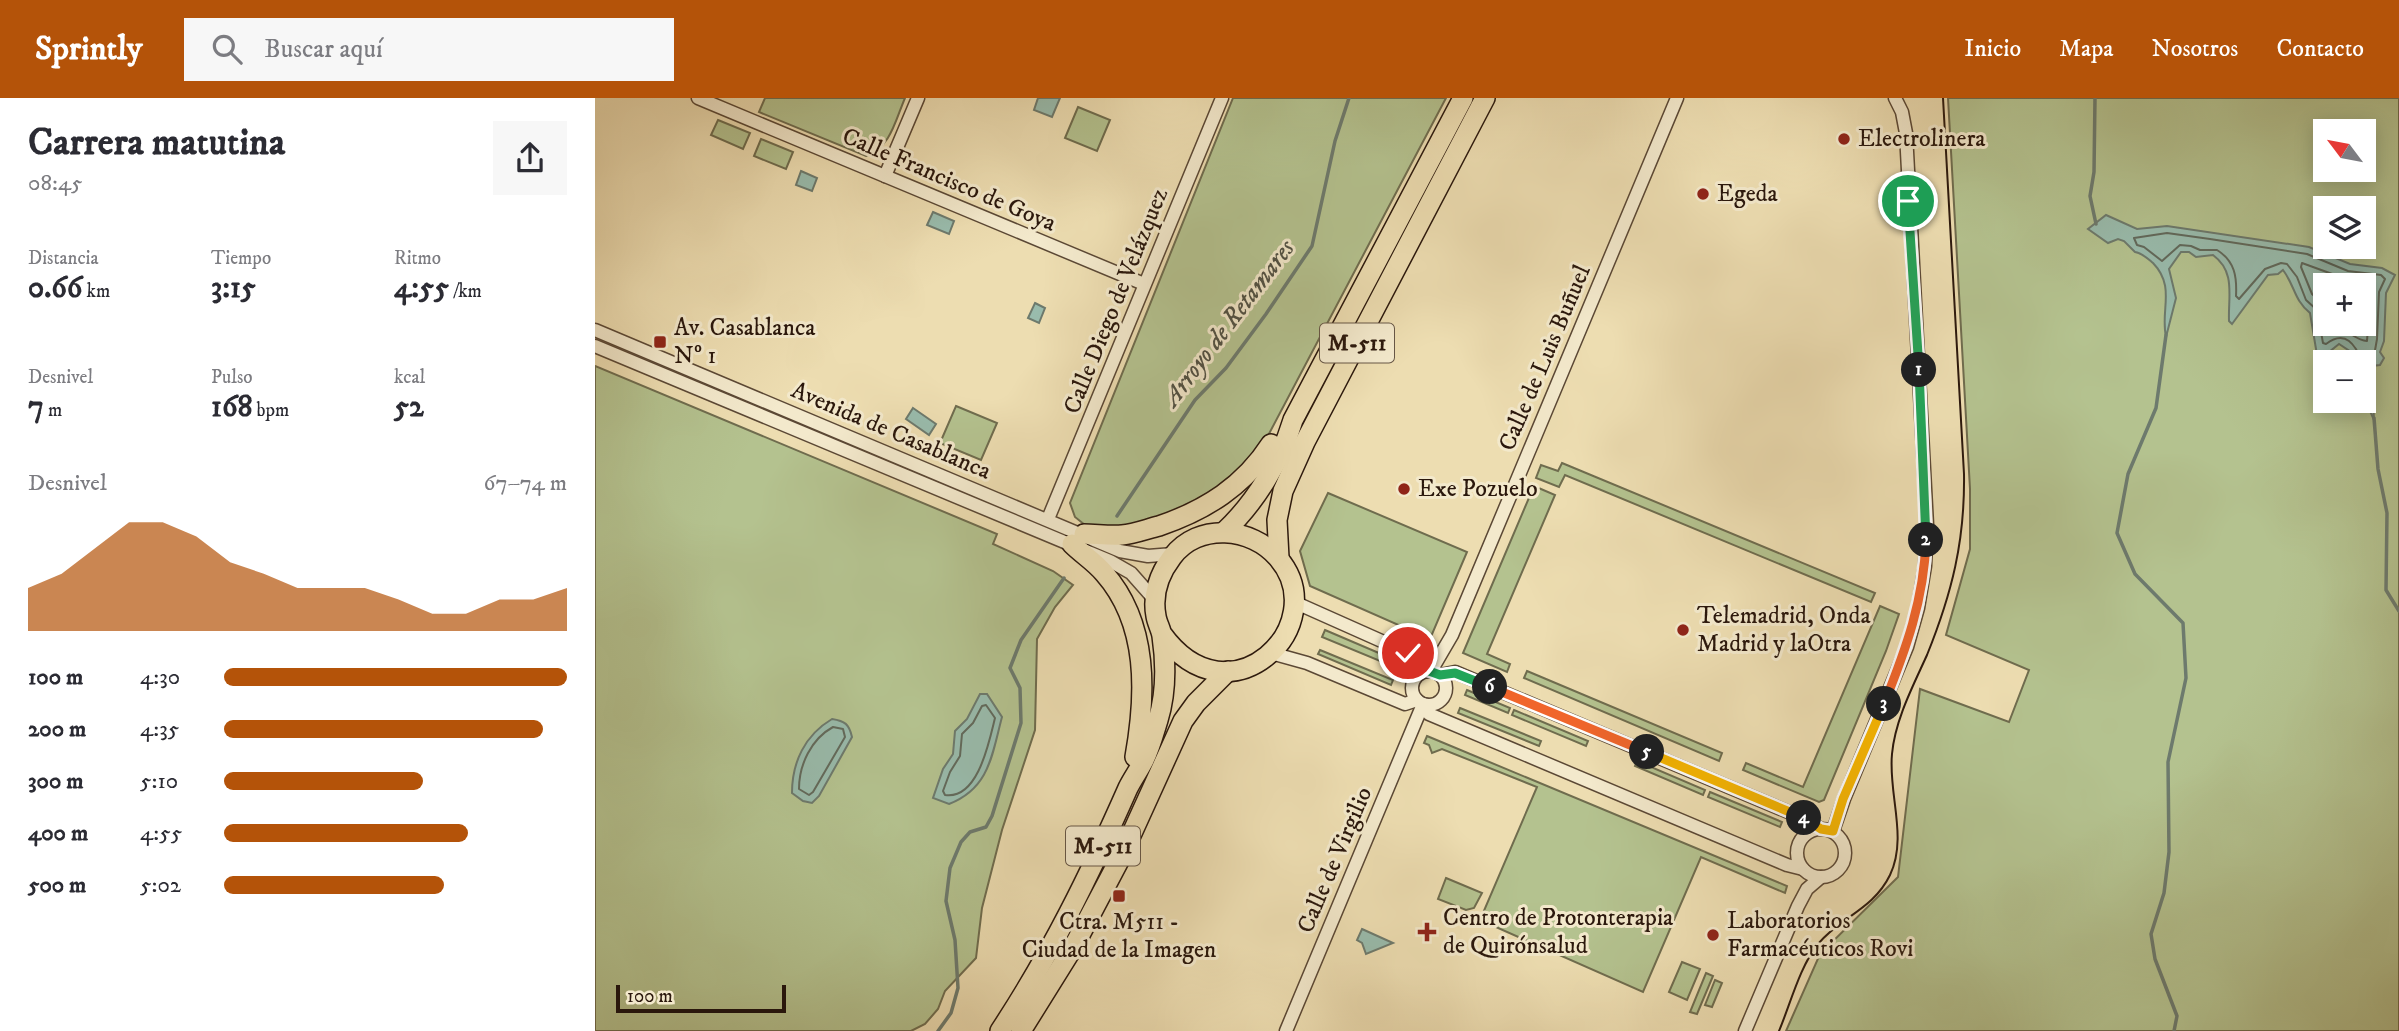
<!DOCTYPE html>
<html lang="es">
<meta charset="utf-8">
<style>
:root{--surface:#fff;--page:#f7f7f7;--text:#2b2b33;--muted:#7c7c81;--accent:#b45309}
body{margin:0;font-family:"IM FELL DW Pica",serif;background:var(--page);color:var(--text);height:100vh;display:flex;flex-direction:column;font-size:26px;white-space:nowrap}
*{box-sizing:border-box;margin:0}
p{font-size:23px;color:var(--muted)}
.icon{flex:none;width:38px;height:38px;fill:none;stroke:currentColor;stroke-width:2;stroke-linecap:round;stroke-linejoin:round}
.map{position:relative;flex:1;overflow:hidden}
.sheet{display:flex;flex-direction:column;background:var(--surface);width:595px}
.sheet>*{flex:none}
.needle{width:46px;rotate:302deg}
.tools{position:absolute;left:1718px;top:21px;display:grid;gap:14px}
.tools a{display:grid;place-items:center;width:63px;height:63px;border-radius:0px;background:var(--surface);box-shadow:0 4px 18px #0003;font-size:35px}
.scale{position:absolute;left:21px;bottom:18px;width:170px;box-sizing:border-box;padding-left:7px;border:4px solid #2a170c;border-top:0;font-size:19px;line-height:24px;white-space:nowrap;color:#2a170c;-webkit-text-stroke:5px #f3e9cc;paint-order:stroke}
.pin{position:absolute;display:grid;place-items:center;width:60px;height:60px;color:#fff;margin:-30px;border:4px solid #fff;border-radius:50%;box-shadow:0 2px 7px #0007}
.km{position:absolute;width:35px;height:35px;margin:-18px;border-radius:50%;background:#222;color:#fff;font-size:19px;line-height:35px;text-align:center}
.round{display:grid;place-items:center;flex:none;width:74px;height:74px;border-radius:0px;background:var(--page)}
.head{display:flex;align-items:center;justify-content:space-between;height:119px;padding:0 28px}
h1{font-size:38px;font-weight:700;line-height:52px}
.metrics{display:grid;grid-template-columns:repeat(3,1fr);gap:10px;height:119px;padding:7px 28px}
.metrics div{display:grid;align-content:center}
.metrics b{font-size:30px;font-weight:700}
.metrics small{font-size:19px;font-weight:400}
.metrics p{font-size:19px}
.chart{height:196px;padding:14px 28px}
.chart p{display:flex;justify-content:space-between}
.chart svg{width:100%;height:126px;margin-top:7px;fill:var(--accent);opacity:.7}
ul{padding:0 28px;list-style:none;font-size:23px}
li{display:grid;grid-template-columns:112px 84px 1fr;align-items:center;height:52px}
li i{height:18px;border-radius:9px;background:var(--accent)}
header{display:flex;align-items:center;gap:42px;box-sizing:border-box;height:98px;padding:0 35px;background:var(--accent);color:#fff}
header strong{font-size:33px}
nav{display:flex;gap:38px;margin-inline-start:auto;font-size:24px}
.search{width:490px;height:63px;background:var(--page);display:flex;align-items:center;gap:18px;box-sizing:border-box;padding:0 24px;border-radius:0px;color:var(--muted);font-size:26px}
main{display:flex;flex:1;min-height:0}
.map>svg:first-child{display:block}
.green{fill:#b4c28f;stroke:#6f6c4e;stroke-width:2;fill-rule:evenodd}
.water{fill:#99bcad;stroke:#6d7a6d;stroke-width:2;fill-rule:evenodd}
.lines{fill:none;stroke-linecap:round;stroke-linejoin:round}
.shore{stroke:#626a5c;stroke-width:2}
.stream{stroke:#6d7a6d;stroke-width:3.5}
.minor-casing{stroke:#5b4835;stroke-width:15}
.trunk-casing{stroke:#2a170c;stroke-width:22}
.minor{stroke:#f3e9cc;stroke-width:12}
.trunk{stroke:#edddb1;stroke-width:19}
.tram{stroke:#2a170c;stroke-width:2}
.split-1-casing{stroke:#fff;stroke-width:14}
.split-2-casing{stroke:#fff;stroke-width:14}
.split-3-casing{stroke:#fff;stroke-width:14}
.split-4-casing{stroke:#fff;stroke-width:14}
.split-5-casing{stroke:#fff;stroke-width:14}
.split-6-casing{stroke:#fff;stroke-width:14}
.split-7-casing{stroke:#fff;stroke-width:14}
.split-1{stroke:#22a559;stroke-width:9}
.split-2{stroke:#22a559;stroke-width:9}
.split-3{stroke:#f0652b;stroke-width:9}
.split-4{stroke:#f5b400;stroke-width:9}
.split-5{stroke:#f5b400;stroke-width:9}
.split-6{stroke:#f0652b;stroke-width:9}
.split-7{stroke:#22a559;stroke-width:9}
.poi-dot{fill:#8f2418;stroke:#f3e9cc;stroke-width:2.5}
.labels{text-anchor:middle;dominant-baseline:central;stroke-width:6;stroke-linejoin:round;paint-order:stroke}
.shield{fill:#f3e9cc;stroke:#665646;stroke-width:2}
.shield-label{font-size:23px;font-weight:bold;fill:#2a170c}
.poi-label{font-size:24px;fill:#2a170c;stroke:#f3e9cc;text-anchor:start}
.street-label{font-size:24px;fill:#2a170c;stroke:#f3e9cc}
.water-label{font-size:26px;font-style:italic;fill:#515144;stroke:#f3e9cc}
</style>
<header>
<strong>Sprintly</strong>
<div class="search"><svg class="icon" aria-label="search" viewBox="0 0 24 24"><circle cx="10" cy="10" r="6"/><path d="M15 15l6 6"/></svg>Buscar aquí</div>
<nav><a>Inicio</a><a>Mapa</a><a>Nosotros</a><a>Contacto</a></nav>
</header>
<main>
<section class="sheet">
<div class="head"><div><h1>Carrera matutina</h1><p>08:45</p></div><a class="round"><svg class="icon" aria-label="share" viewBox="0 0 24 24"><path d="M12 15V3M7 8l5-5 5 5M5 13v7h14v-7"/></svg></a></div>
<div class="metrics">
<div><p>Distancia</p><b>0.66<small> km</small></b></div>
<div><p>Tiempo</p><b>3:15</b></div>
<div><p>Ritmo</p><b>4:55<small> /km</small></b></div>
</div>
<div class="metrics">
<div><p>Desnivel</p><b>7<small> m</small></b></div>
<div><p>Pulso</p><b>168<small> bpm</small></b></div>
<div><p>kcal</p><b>52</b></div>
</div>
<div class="chart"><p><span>Desnivel</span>67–74 m</p>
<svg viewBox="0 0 160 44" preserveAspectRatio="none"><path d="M0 44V29L10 24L20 15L30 6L40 6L50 11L60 20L70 24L80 29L90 29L100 29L110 33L120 38L130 38L140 33L150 33L160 29V44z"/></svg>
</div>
<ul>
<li><b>100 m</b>4:30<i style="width:100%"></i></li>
<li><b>200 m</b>4:35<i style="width:93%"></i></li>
<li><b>300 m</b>5:10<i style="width:58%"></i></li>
<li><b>400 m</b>4:55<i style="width:71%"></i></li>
<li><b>500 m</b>5:02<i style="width:64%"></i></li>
</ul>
</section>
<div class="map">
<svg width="1804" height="933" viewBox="0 0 1804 933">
<rect width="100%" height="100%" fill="#edddb1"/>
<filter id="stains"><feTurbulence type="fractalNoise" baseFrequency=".00286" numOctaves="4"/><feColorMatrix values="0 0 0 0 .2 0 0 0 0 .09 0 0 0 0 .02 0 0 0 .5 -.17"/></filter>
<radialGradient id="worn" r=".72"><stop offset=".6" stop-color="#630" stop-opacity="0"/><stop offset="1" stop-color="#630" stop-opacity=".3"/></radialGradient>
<g class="green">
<path d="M 170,0 L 310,0 C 300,23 296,49 271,58 L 164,14 Z"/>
<path d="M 638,0 L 851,0 L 667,349 L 653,367 L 606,405 L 534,431 L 495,431 L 480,419 L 475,405 Z"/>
<path d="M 1353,0 L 1804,0 L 1804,933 L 1191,933 L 1225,856 L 1303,779 L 1325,591 L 1414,624 L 1434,572 L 1351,537 L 1375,451 L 1375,391 ZM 1731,33 L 1769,33 L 1769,72 L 1731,72 ZM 1731,110 L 1769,110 L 1769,149 L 1731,149 ZM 1731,187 L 1769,187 L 1769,226 L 1731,226 ZM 1731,264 L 1769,264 L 1769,303 L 1731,303 Z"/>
<path d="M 483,9 L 515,22 L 502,53 L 470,40 Z"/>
<path d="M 123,22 L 155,35 L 148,51 L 116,37 Z"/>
<path d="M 166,41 L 198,54 L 191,71 L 159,58 Z"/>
<path d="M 0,268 L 402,436 L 398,446 L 458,473 L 478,487 L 460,509 L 442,541 L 440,632 L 407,732 L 387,810 L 381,860 L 350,893 L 343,911 L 330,926 L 316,933 L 0,933 Z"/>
<path d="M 361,308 L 402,325 L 386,362 L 345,345 Z"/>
<path d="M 967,365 L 1280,495 L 1276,504 L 970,377 L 964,389 L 941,380 L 946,367 L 963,373 Z"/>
<path d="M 939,388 L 960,397 L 892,556 L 915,566 L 912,574 L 868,555 Z"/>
<path d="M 733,395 L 872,454 L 835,541 L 715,488 L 705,453 Z"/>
<path d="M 1285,508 L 1304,516 L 1291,553 L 1229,702 L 1224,704 L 1148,672 L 1151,665 L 1208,689 Z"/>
<path d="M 730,532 L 805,564 L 802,570 L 727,539 Z"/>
<path d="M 725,552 L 798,582 L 796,587 L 723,556 Z"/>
<path d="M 932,573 L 1127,655 L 1124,663 L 929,580 Z"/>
<path d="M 872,592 L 915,610 L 913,615 L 870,597 Z"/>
<path d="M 865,610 L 946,643 L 944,648 L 863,615 Z"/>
<path d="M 919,612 L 993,643 L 991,648 L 917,617 Z"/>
<path d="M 832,638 L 1192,788 L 1190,795 L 1106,759 L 1048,894 L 885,822 L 942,689 L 847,651 L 837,655 L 834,647 L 829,645 Z"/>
<path d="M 1042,663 L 1110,692 L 1108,697 L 1040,668 Z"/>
<path d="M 1115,694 L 1187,724 L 1185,729 L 1113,699 Z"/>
<path d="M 851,780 L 887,795 L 879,810 L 871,812 L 843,801 Z"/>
<path d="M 1087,864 L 1105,871 L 1092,902 L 1074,894 Z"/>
<path d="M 1111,875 L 1118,878 L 1102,916 L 1095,914 Z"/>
<path d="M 1120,882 L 1127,885 L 1117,909 L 1110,907 Z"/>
</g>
<g class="water">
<path d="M 443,0 L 465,0 L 457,19 L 439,12 Z"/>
<path d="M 206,73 L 222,80 L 217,93 L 201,87 Z"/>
<path d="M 338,114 L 359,123 L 354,136 L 332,127 Z"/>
<path d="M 1511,117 L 1542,131 L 1572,128 L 1714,149 L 1755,166 L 1787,170 L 1800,177 L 1791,195 L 1789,243 L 1785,254 L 1789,260 L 1785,267 L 1777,268 L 1779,322 L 1771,304 L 1769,264 L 1760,264 L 1756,254 L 1744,246 L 1734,254 L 1722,257 L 1715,215 C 1699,202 1700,188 1688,172 L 1683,176 L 1673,177 L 1637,226 L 1634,223 C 1633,198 1641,174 1618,157 L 1601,159 L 1594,154 L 1586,154 L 1574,171 L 1581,200 L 1571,239 C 1565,212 1581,189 1558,165 C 1552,160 1547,155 1540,154 L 1529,143 L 1523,141 L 1513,145 L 1493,131 ZM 1769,187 L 1769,226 L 1731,226 L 1731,187 Z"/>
<path d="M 440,205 L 450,210 L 444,225 L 433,220 Z"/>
<path d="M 318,310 L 341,326 L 334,337 L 311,321 Z"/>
<path d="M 385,596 L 392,596 L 407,619 C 397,656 395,690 354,706 L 338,700 L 348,671 L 358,656 L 360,633 L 372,621 Z"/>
<path d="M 237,621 C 250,623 254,626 257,639 L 224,698 L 217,705 L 208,703 L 197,695 C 197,664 210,637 237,621 Z"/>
<path d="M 767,831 L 798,845 L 771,856 L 767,845 L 762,842 Z"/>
</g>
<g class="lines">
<g class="shore">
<path d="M 1731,212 L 1727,205 L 1717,196 L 1706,169 L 1707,165 L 1751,181 L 1776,186 L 1772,243 C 1758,242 1754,229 1735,231 L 1733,226"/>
<path d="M 1768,264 C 1760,247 1751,231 1731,246 L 1728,245 L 1722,212 L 1711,202 L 1702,179 L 1692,166 L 1686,165 L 1670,171 L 1644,201 L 1641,198 C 1642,179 1640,163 1622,152 L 1605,152 L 1596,148 L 1585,147 L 1567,163 L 1549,149 L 1542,147 L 1539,140 L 1572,135 L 1615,141 L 1712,156 L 1753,173 L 1786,177 L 1790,181 L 1784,194 L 1782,241 L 1779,258 L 1769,265"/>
<path d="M 391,607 L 400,620 C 394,644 383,702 350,697 L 348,693 L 355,674 L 365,658 L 367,636 L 378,625 L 387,608 Z"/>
<path d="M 238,629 L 248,631 L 250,639 L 218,694 L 214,697 L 204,691 C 204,667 216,641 238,629 Z"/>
</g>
<g class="stream">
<path d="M 1500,0 L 1499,74 L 1495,98 L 1501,126"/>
<path d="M 1571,237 L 1561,310 L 1533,376 L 1522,435 L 1540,476 L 1588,525 L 1591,580 L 1573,664 L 1574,754 L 1569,795 L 1556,836 L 1560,861 L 1582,918 L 1579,933"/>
<path d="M 1779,320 L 1783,371 L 1792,415 L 1791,492 L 1804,513"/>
<path d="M 522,418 L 600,302 L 631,270 L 671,216 L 717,148 L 740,43 L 754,0"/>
<path d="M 343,933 L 356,915 L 363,890 L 360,842 L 351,803 L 355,770 L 366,744 L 375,734 L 391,729 L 397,718 L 426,625 L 425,590 L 415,570 L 426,542 L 469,480"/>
</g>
<defs>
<g id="minor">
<path d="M 103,0 L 549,186"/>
<path d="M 290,78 L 323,0"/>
<path d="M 0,232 L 525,453 L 553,458 L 578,456"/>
<path d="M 0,248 L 515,463 L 536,475 L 559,501"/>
<path d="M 453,421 L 627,0"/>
<path d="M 699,504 L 827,561 L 834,573"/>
<path d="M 676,555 L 712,565 L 810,606 L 822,602"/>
<path d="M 836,573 L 857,537 L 1082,0"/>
<circle cx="834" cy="590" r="17"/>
<path d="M 845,577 L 860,574 L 1210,721 L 1226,731"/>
<path d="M 832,607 L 834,616 L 1192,767 L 1208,771"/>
<circle cx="1226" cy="755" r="24"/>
<path d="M 1238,733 L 1249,701 L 1312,549 L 1323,510 L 1330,468 L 1332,427 L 1311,35 L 1307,14 L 1300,0"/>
<path d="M 691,933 L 828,606"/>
<path d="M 1150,933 L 1203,808 L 1212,791 L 1226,779"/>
</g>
<g id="trunk">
<path d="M 629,434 C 660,405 686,363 698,322 L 868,0"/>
<path d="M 489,436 C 501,436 514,438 527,437 C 539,436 552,431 564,428 C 611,412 649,388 676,346"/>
<path d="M 477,446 C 487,456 500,464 509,475 C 554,526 551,597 540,659"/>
<path d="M 684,460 L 682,422 L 688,393 L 710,344 L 890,0"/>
<path d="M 405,933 C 457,854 495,776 533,690 C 538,680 544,672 549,662 C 555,650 559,635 563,622 C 571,596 571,565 567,538 C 566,531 562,525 561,518 C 557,497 564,476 577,459 C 603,424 657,429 683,460 C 740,526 635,630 567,536"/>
<path d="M 426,933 L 479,848 L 528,755 L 588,623 L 601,605 L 633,573"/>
</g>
</defs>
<use href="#minor" class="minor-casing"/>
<use href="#trunk" class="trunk-casing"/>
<use href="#minor" class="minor"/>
<use href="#trunk" class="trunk"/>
<path class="tram" d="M 1184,933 C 1195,907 1205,868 1223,846 C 1245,819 1278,812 1295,777 C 1313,739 1293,696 1297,656 C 1300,622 1318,588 1332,557 C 1357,495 1370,443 1369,376 L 1348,0"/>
</g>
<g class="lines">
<defs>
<path id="split-1" d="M 1313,103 L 1324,272"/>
<path id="split-2" d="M 1324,272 L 1331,442"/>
<path id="split-3" d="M 1289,606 C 1311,551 1329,502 1331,442"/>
<path id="split-4" d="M 1209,720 L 1226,731 L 1238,733 L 1248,701 L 1289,606"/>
<path id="split-5" d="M 1052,654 L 1209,720"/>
<path id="split-6" d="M 895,589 L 1052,654"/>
<path id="split-7" d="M 813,555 L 827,561 L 834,573 L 845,577 L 860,575 L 895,589"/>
</defs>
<use href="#split-1" class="split-1-casing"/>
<use href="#split-2" class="split-2-casing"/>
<use href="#split-3" class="split-3-casing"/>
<use href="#split-4" class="split-4-casing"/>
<use href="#split-5" class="split-5-casing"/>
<use href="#split-6" class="split-6-casing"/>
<use href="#split-7" class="split-7-casing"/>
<use href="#split-1" class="split-1"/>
<use href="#split-2" class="split-2"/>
<use href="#split-3" class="split-3"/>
<use href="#split-4" class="split-4"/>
<use href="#split-5" class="split-5"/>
<use href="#split-6" class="split-6"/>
<use href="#split-7" class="split-7"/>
</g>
<g class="poi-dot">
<circle cx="1249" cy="41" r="7"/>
<circle cx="1108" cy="96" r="7"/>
<rect x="58" y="237" width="14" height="14" rx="3.5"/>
<circle cx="809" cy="391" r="7"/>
<circle cx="1088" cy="532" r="7"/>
<rect x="517" y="791" width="14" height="14" rx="3.5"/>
<path d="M828.5 823.5h7v7h7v7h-7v7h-7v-7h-7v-7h7z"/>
<circle cx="1118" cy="837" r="7"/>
</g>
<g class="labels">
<g class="shield">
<rect x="725" y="225.5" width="74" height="39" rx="5"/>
<rect x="471" y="728.5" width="74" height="39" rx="5"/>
</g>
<g class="shield-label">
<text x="762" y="245">M-511</text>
<text x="508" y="748">M-511</text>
</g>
<g class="poi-label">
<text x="1263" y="41">Electrolinera</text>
<text x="1122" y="96">Egeda</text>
<text x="79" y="230">Av. Casablanca<tspan x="79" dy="28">Nº 1</tspan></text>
<text x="823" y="391">Exe Pozuelo</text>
<text x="1102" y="518">Telemadrid, Onda<tspan x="1102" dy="28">Madrid y laOtra</tspan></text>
<text x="848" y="820">Centro de Protonterapia<tspan x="848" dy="28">de Quirónsalud</tspan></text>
<text x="1132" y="823">Laboratorios<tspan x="1132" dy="28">Farmacéuticos Rovi</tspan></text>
<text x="524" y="824" text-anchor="middle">Ctra. M511 -<tspan x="524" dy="28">Ciudad de la Imagen</tspan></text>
</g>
<g class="street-label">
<text transform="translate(354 82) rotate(23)">Calle Francisco de Goya</text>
<text transform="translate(521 203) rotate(-68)">Calle Diego de Velázquez</text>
<text transform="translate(950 260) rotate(-67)">Calle de Luis Buñuel</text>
<text transform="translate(296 333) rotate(23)">Avenida de Casablanca</text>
<text transform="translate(740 762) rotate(-67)">Calle de Virgilio</text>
</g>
<g class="water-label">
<text transform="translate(634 225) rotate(-53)">Arroyo de Retamares</text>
</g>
</g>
<rect width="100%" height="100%" filter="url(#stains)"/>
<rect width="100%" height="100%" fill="url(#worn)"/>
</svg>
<div class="tools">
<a><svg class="needle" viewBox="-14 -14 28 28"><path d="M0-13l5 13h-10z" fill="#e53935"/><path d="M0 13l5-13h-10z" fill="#7c7c81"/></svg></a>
<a><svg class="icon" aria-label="layers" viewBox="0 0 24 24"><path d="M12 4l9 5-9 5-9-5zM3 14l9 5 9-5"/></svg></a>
<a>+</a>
<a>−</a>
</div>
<div class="scale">100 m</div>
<div class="pin" style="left:1313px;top:103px;background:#1e9e55"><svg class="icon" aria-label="arrive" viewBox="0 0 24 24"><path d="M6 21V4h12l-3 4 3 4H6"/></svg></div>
<div class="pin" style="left:813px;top:555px;background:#d93025"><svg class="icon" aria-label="check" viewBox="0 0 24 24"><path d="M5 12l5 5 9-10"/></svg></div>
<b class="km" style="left:1324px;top:272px">1</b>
<b class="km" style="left:1331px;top:442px">2</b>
<b class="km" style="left:1289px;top:606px">3</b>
<b class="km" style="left:1209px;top:720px">4</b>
<b class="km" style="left:1052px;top:654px">5</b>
<b class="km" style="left:895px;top:589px">6</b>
</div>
</main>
